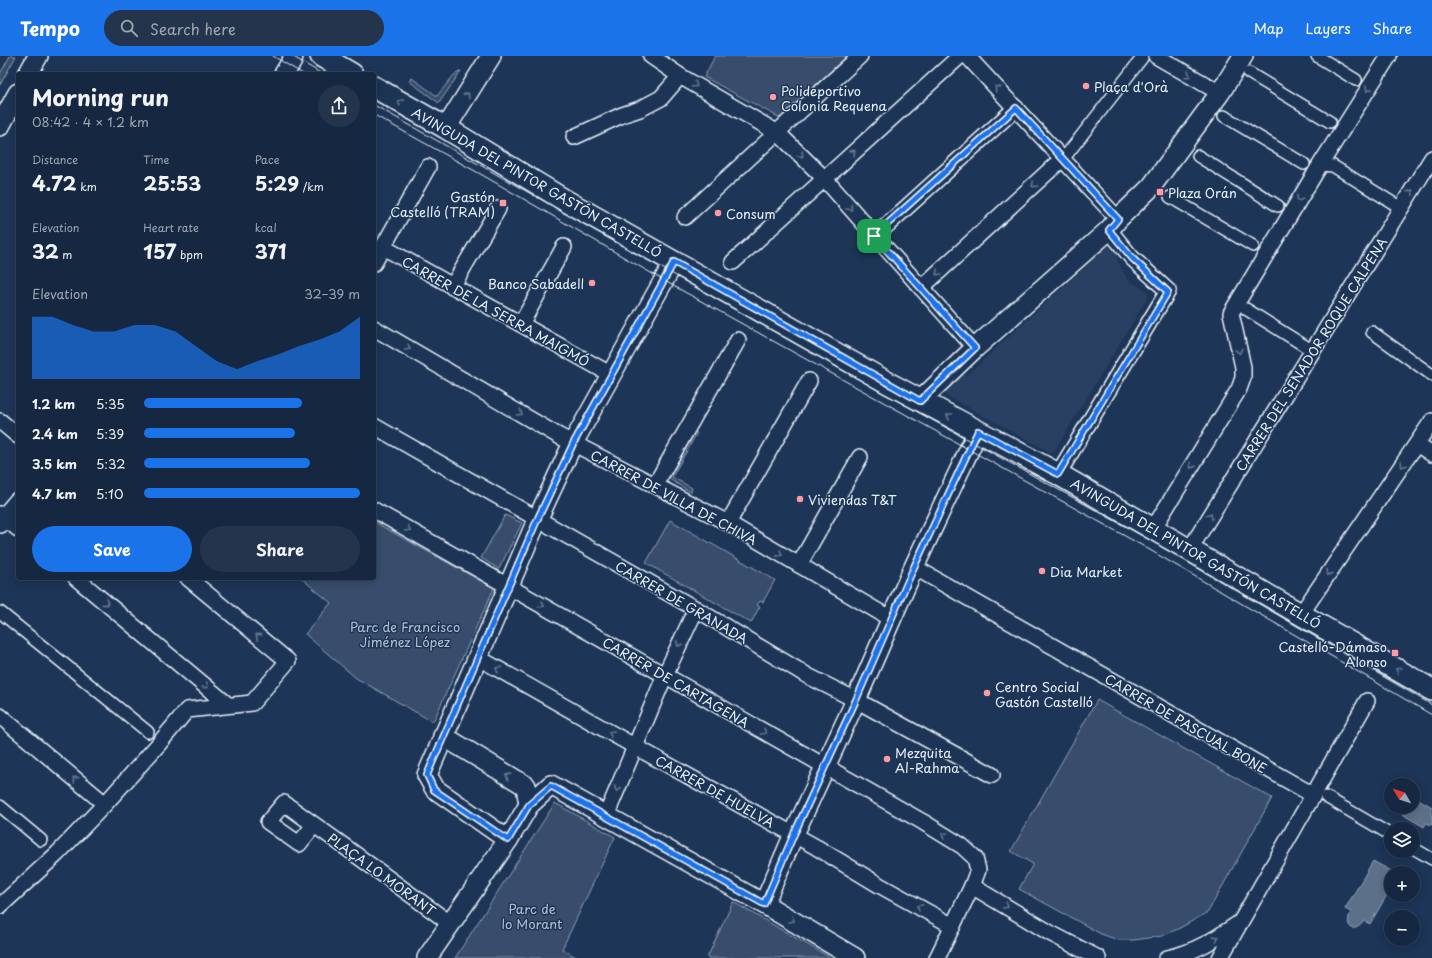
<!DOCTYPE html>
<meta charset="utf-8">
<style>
:root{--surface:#162841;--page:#23344c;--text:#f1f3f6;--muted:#9ea6b1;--line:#35445a;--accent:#1a73e8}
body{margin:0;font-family:"Playpen Sans",sans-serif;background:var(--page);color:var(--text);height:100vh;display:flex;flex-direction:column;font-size:15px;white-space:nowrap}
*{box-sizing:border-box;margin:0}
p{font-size:13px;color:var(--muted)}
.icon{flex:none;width:22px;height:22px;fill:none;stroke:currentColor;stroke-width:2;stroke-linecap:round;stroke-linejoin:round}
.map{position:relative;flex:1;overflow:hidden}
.details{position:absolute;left:16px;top:16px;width:360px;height:508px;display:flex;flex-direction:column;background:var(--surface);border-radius:4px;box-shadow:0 2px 10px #0003,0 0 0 1px var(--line)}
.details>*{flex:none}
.needle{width:26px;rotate:309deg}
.fabs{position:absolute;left:1384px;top:722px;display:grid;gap:8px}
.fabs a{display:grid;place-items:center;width:36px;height:36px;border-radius:50%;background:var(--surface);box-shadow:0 2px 10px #0003,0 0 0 1px var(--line);font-size:20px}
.pin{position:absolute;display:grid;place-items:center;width:34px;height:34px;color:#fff;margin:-17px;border-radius:8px;box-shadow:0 2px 6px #0006}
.round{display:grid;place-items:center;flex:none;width:42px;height:42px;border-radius:21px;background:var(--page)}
.summary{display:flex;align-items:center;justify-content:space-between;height:68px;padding:0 16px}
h1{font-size:22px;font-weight:700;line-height:30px}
.metrics{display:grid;grid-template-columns:repeat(3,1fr);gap:6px;height:68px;padding:4px 16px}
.metrics div{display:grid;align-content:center}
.metrics b{font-size:20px;font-weight:700}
.metrics small{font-size:11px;font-weight:400}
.metrics p{font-size:11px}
.chart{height:112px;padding:8px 16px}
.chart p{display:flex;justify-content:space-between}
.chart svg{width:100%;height:72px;margin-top:4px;fill:var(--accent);opacity:.7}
.button{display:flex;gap:8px;margin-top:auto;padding:8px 16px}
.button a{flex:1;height:46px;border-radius:24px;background:var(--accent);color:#fff;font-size:16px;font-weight:700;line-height:46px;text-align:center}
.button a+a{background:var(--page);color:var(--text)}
ul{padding:0 16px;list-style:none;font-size:13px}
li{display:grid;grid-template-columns:64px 48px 1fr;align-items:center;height:30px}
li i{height:10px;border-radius:5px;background:var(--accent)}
header{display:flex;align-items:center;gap:24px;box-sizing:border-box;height:56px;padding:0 20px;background:var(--accent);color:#fff}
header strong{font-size:19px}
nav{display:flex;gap:22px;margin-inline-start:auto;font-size:14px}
.search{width:280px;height:36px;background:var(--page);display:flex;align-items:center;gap:10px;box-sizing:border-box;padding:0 14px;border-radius:22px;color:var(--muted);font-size:15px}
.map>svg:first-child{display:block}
.built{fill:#2a4162}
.green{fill:#374d6c;stroke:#909fb2}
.water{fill:#5d7089;stroke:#95a4b5}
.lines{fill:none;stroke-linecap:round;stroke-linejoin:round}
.pedestrian-casing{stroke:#e8f1f8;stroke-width:14}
.minor-casing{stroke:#e8f1f8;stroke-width:18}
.tertiary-casing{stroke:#e8f1f8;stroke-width:22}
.secondary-casing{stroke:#e8f1f8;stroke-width:24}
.pedestrian{stroke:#1d3557;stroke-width:11}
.minor{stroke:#1d3557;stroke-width:15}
.tertiary{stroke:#1d3557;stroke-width:19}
.secondary{stroke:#1d3557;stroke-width:21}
.tram{stroke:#e8f1f8;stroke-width:1}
.oneway{stroke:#64778f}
.route-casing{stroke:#fff;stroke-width:8}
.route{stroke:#1a73e8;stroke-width:5}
.poi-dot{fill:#ff9aa2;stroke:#1d3557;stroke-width:1.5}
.labels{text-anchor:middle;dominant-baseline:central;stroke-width:3;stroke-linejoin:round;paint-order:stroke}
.poi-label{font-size:13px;fill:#e8f1f8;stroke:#1d3557;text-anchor:start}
.street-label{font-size:13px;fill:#e8f1f8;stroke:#1d3557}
.park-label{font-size:13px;fill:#b3c0ce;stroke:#1d3557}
</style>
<header>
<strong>Tempo</strong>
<div class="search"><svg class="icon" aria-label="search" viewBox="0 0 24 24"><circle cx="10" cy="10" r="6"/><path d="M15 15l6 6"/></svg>Search here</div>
<nav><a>Map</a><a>Layers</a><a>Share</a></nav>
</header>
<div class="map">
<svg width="1432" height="902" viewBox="0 0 1432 902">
<rect width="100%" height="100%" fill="#1d3557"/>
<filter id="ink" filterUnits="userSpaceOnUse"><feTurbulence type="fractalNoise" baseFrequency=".025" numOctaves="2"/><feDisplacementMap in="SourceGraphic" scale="8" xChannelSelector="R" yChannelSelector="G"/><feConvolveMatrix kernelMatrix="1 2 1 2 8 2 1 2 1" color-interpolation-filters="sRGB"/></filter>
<g filter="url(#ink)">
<path class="built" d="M 1109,189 L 1118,200 L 1117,204 L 1128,224 L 1148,236 L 1148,241 L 1055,394 L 1050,396 L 942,337 L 944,333 L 962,317 L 966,320 Z"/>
<g class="green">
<path d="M 10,0 L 16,0 L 0,29 L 0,18 Z"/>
<path d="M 715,0 L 847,0 L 780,62 L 704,21 Z"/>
<path d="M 461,15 L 439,47 L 409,25 L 412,22 L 437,40 L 454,19 Z"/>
<path d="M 695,376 L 697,377 L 672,421 L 692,432 L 691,436 L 669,423 Z"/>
<path d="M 505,459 L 522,467 L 499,513 L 481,502 Z"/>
<path d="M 670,464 L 775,524 L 763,546 L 760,545 L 757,549 L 760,550 L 751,567 L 646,507 Z"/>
<path d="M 374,466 L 494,532 L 433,666 L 356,622 L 305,578 L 331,547 L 301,522 L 374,522 Z"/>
<path d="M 1097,644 L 1272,742 L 1208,856 L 1180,872 L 1162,880 L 1134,884 L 1118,884 L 1101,878 L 1019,833 L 1033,808 L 1011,795 Z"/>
<path d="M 555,747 L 615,781 L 562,893 L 578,902 L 455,902 Z"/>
<path d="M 733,846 L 831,902 L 707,902 Z"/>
</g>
<g class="water">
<path d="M 1413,740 L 1432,751 L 1432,769 L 1426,767 L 1424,771 L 1388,750 L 1391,744 L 1391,751 L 1413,751 Z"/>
<path d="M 1373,805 L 1395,817 L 1391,817 L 1391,832 L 1370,868 L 1364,865 C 1354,879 1343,871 1351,856 L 1345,853 Z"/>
</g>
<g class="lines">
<defs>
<g id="pedestrian">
<path d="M 1317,0 L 1356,24"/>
<path d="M 1249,17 L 1330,66"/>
<path d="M 1224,60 L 1304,108"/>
<path d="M 1068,97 L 1142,2"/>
<path d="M 1198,100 L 1278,150"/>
<path d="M 1320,109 L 1333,110 L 1401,152"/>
<path d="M 1170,141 L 1253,190"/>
<path d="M 1246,253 L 1313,295"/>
<path d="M 1372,276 L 1432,319"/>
<path d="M 0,556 L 148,676"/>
<path d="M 1326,741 L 1391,779"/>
<path d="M 0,750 L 41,784"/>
<path d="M 1413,792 L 1432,803"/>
</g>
<g id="minor">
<path d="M 651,0 L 680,20 L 778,77 L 824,122 L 875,180 L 975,292"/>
<path d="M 967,0 L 1118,163"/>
<path d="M 1156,0 L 1220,37"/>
<path d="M 574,81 L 622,59 L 640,53 L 661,42 L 680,20"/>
<path d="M 685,161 L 860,0"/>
<path d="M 875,180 L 1016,52"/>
<path d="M 383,191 L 610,318"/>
<path d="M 733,206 L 960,0"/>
<path d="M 374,207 L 428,111"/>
<path d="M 452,231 L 498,153"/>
<path d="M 921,232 L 1062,103"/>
<path d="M 521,268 L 564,191"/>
<path d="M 374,272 L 557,379 L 728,467 L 891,563"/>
<path d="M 0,365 L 18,380"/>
<path d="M 374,370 L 696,553 L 808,620 L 856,644 L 992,719"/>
<path d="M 1417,388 L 1432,398"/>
<path d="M 1058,418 L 1168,235 L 1132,202 L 1109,174"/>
<path d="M 655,429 L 738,284"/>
<path d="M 374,454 L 923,766 L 962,790 L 975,802 L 978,814 L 972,830 L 937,902"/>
<path d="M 0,458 L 18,473"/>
<path d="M 728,467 L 809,325"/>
<path d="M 1153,473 L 1239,333 L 1243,322 L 1243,311 L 1231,257 L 1320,109 L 1389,0"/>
<path d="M 1190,493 L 1432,102"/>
<path d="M 799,509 L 860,401"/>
<path d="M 914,511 L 1313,739"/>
<path d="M 76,522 L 228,649"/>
<path d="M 1301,558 L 1432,365"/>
<path d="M 477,601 L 634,690 L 816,791 L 879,829 L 953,870"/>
<path d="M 0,660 L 105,748"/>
<path d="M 606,760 L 665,619 L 696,553"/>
<path d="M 314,769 L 299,788 L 268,766 L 284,747 C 340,787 395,827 451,868"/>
<path d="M 972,830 L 1050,877 L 1098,902"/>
<path d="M 0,850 L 57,798 L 105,748 L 157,690 L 187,654 L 252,647 L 288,605 L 188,522"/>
<path d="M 1167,902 C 1194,897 1217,882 1239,867"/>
<path d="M 1220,902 L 1367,645"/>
</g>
<g id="tertiary">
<path d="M 28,18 L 38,0"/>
<path d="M 284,18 L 292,5 L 293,0"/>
<path d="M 0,70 L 18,37"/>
<path d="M 446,72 L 491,0"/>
<path d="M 920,345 L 975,292 L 1109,174 L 1118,163 L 1151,131 L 1220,37 L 1243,0"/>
<path d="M 0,467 L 18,446"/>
<path d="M 443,680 L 526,730 L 529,749"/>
<path d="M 508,784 L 435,733 L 427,719 L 538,462 L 573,387 L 674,206"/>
<path d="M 764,848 L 794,778 L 856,644 L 914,511 L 978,375"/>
<path d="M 427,902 L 508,784 L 529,749 L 551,729 L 764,848 L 855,902"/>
</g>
<g id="secondary">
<path d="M 321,0 L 352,18"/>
<path d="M 374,31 L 446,72 L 566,145 L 890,328 L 1058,418 L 1432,634"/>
</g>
</defs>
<use href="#pedestrian" class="pedestrian-casing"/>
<use href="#minor" class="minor-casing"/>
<use href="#tertiary" class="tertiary-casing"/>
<use href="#secondary" class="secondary-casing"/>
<use href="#pedestrian" class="pedestrian"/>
<use href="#minor" class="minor"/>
<use href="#tertiary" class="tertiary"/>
<use href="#secondary" class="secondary"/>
<g class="tram">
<path d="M 273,0 L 303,18"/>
<path d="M 292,0 L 322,18"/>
<path d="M 374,49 L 876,333 L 1148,483 L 1432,649"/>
<path d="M 374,59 L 484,120 L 663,224 L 1143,490 L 1432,659"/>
</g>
</g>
<defs><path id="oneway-chevron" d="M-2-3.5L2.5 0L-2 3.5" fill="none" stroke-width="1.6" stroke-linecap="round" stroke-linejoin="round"/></defs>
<g class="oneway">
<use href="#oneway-chevron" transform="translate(1188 19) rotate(30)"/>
<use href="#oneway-chevron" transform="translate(695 29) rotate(30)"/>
<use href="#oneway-chevron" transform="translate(997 32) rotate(-133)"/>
<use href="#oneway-chevron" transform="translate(1368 33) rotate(122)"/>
<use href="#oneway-chevron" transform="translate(467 39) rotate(-58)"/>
<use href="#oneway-chevron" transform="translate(400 46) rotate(-150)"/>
<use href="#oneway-chevron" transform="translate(853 96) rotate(-42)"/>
<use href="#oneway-chevron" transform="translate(801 99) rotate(45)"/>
<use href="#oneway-chevron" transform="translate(1034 129) rotate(138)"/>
<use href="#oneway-chevron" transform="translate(1411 136) rotate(-58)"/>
<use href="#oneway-chevron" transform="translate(1299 143) rotate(121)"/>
<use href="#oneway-chevron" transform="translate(850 152) rotate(49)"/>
<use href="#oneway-chevron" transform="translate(938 217) rotate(138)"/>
<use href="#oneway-chevron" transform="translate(408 292) rotate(30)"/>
<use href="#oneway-chevron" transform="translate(1239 295) rotate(77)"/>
<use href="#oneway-chevron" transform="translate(520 357) rotate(30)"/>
<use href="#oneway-chevron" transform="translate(949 360) rotate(-153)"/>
<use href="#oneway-chevron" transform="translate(1403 409) rotate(124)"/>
<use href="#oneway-chevron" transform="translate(1192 410) rotate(122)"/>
<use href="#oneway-chevron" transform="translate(1210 460) rotate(-58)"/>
<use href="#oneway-chevron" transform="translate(408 473) rotate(30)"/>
<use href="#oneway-chevron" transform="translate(780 498) rotate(30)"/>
<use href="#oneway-chevron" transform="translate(1329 517) rotate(124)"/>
<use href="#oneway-chevron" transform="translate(106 547) rotate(40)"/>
<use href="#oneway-chevron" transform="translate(542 549) rotate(30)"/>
<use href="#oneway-chevron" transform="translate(258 580) rotate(-140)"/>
<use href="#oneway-chevron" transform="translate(679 588) rotate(115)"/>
<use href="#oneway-chevron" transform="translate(498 613) rotate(-150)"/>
<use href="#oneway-chevron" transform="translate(1398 614) rotate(-150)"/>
<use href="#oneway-chevron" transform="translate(206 630) rotate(40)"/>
<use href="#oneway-chevron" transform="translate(764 676) rotate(30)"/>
<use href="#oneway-chevron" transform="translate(611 677) rotate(-150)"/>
<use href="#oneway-chevron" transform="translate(508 720) rotate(-149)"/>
<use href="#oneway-chevron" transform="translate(75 723) rotate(-140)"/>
<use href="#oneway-chevron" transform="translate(617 733) rotate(112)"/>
<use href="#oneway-chevron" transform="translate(944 779) rotate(-149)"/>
<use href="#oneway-chevron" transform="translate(1006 850) rotate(31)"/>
<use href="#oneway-chevron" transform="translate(919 851) rotate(-151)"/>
<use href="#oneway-chevron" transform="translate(792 864) rotate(31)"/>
<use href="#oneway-chevron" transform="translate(1216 882) rotate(-32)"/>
</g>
</g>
<g class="lines" filter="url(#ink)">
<defs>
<path id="route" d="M 1016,52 L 1118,163 L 1109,174 L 1132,202 L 1168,236 L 1058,418 L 978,375 L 914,511 L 856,644 L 794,778 L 764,848 L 551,730 L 529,749 L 508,784 L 434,734 L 427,719 L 538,462 L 573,388 L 674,206 L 920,345 L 975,292 L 874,180 Z"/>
</defs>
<use href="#route" class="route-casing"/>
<use href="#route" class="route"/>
</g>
<g class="poi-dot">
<circle cx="1086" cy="30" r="4"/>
<circle cx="773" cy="41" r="4"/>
<rect x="1156" y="132" width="8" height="8" rx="2"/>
<rect x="499" y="143" width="8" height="8" rx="2"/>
<circle cx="718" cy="157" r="4"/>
<circle cx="592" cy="227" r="4"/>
<circle cx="800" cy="443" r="4"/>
<circle cx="1042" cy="515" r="4"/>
<rect x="1391" y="593" width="8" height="8" rx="2"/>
<circle cx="987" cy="637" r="4"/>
<circle cx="887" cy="703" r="4"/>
</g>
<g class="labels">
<g class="poi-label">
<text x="1094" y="30">Plaça d'Orà</text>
<text x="781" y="34">Polideportivo<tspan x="781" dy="15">Colonia Requena</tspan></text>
<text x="1168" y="136">Plaza Orán</text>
<text x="495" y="140" text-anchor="end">Gastón<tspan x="495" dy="15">Castelló (TRAM)</tspan></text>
<text x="726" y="157">Consum</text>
<text x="584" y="227" text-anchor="end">Banco Sabadell</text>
<text x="808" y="443">Viviendas T&amp;T</text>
<text x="1050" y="515">Dia Market</text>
<text x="1387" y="590" text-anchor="end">Castelló-Dámaso<tspan x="1387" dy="15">Alonso</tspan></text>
<text x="995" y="630">Centro Social<tspan x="995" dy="15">Gastón Castelló</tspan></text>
<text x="895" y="696">Mezquita<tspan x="895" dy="15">Al-Rahma</tspan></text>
</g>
<g class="street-label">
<text transform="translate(537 126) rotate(30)">AVINGUDA DEL PINTOR GASTÓN CASTELLÓ</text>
<text transform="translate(496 255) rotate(29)">CARRER DE LA SERRA MAIGMÓ</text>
<text transform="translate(1311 298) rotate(-58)">CARRER DEL SENADOR ROQUE CALPENA</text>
<text transform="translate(674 441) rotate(28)">CARRER DE VILLA DE CHIVA</text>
<text transform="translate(1196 497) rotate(30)">AVINGUDA DEL PINTOR GASTÓN CASTELLÓ</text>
<text transform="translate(682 546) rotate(30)">CARRER DE GRANADA</text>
<text transform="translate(676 626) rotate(30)">CARRER DE CARTAGENA</text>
<text transform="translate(1186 667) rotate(30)">CARRER DE PASCUAL BONE</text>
<text transform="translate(715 735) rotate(29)">CARRER DE HUELVA</text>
<text transform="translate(382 818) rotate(36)">PLAÇA LO MORANT</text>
</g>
<g class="park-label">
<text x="405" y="570">Parc de Francisco<tspan x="405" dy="15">Jiménez López</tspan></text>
<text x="532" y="852">Parc de<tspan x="532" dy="15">lo Morant</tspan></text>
</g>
</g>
</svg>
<div class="fabs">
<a><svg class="needle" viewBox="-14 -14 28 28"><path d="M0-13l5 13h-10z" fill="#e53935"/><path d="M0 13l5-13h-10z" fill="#9ea6b1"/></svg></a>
<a><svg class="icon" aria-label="layers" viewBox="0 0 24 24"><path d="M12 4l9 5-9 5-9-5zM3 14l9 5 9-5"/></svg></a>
<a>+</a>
<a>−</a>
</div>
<div class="pin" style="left:874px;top:180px;background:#1e9e55"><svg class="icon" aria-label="arrive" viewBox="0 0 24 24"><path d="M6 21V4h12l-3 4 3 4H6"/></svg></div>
<section class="details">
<div class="summary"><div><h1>Morning run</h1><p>08:42 · 4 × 1.2 km</p></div><a class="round"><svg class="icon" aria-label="share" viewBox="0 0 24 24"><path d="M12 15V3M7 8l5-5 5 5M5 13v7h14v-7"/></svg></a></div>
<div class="metrics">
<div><p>Distance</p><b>4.72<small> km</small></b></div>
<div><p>Time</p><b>25:53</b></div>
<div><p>Pace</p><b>5:29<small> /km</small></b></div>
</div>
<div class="metrics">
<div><p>Elevation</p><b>32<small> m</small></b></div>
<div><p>Heart rate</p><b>157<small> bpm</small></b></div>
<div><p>kcal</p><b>371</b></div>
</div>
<div class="chart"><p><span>Elevation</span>32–39 m</p>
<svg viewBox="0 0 160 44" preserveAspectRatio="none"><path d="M0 44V6L10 6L20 11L30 15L40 15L50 11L60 11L70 15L80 24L90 33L100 38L110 33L120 29L130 24L140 20L150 15L160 6V44z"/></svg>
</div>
<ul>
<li><b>1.2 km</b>5:35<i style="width:73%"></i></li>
<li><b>2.4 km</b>5:39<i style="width:70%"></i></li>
<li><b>3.5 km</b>5:32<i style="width:77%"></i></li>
<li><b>4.7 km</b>5:10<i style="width:100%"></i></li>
</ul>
<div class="button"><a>Save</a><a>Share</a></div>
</section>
</div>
